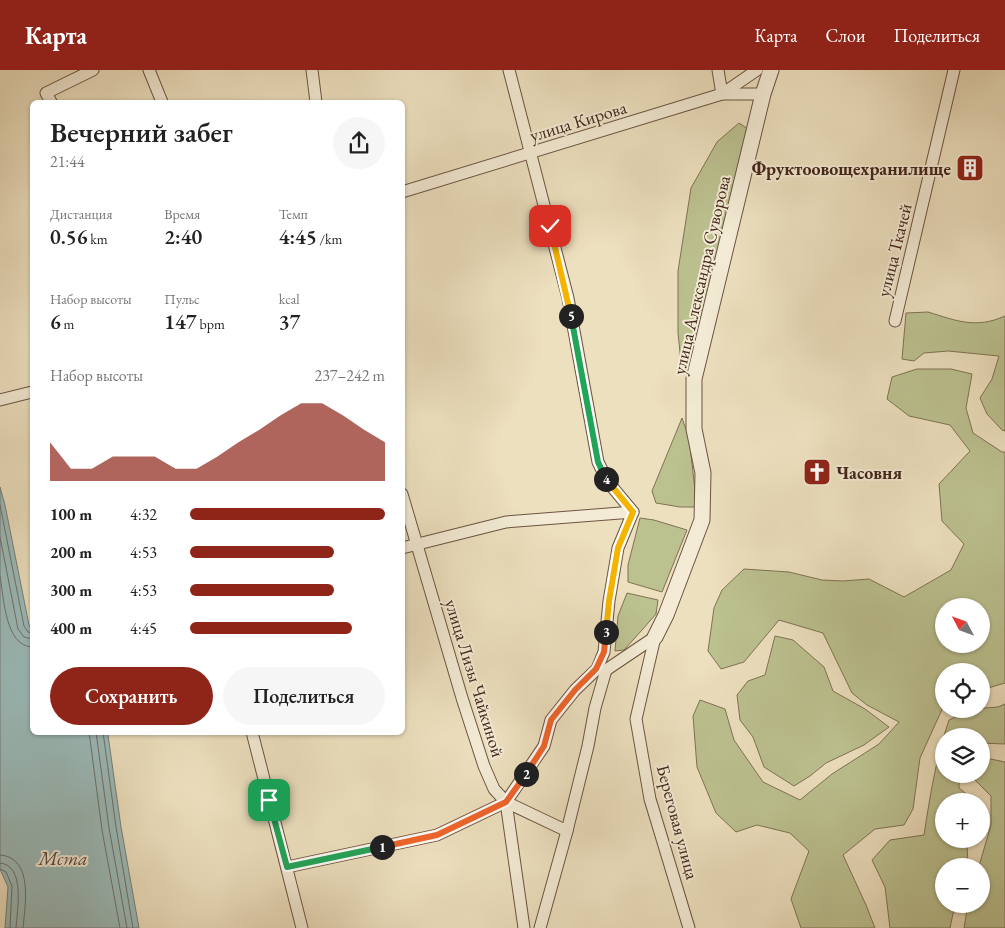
<!DOCTYPE html>
<html lang="ru">
<meta charset="utf-8">
<style>
:root{--surface:#fff;--page:#f6f6f6;--text:#222;--muted:#767676;--accent:#8f2418}
body{margin:0;font-family:"EB Garamond",serif;background:var(--page);color:var(--text);height:100vh;display:flex;flex-direction:column;font-size:19px;white-space:nowrap}
*{box-sizing:border-box;margin:0}
p{font-size:16px;color:var(--muted)}
.icon{flex:none;width:28px;height:28px;fill:none;stroke:currentColor;stroke-width:2;stroke-linecap:round;stroke-linejoin:round}
.map{position:relative;flex:1;overflow:hidden}
.sheet{position:absolute;left:30px;top:30px;width:375px;height:635px;display:flex;flex-direction:column;background:var(--surface);border-radius:8px;box-shadow:0 1px 4px #0004}
.sheet>*{flex:none}
.needle{width:32px;rotate:311deg}
.controls{position:absolute;left:935px;top:528px;display:grid;gap:10px}
.controls a{display:grid;place-items:center;width:55px;height:55px;border-radius:50%;background:var(--surface);box-shadow:0 1px 4px #0004;font-size:25px}
.pin{position:absolute;display:grid;place-items:center;width:42px;height:42px;color:#fff;margin:-21px;border-radius:10px;box-shadow:0 2px 8px #0006}
.km{position:absolute;width:25px;height:25px;margin:-12px;border-radius:50%;background:#222;color:#fff;font-size:14px;line-height:25px;text-align:center}
.round{display:grid;place-items:center;flex:none;width:52px;height:52px;border-radius:26px;background:var(--page)}
.headline{display:flex;align-items:center;justify-content:space-between;height:85px;padding:0 20px}
h1{font-size:28px;font-weight:600;line-height:38px}
.figures{display:grid;grid-template-columns:repeat(3,1fr);gap:8px;height:85px;padding:5px 20px}
.figures div{display:grid;align-content:center}
.figures b{font-size:21px;font-weight:600}
.figures small{font-size:14px;font-weight:400}
.figures p{font-size:14px}
.chart{height:140px;padding:10px 20px}
.chart p{display:flex;justify-content:space-between}
.chart svg{width:100%;height:90px;margin-top:5px;fill:var(--accent);opacity:.7}
.cta{display:flex;gap:10px;margin-top:auto;padding:10px 20px}
.cta a{flex:1;height:58px;border-radius:30px;background:var(--accent);color:#fff;font-size:20px;font-weight:600;line-height:58px;text-align:center}
.cta a+a{background:var(--page);color:var(--text)}
ul{padding:0 20px;list-style:none;font-size:16px}
li{display:grid;grid-template-columns:80px 60px 1fr;align-items:center;height:38px}
li i{height:12px;border-radius:6px;background:var(--accent)}
header{display:flex;align-items:center;gap:30px;box-sizing:border-box;height:70px;padding:0 25px;background:var(--accent);color:#fff}
header strong{font-size:24px}
nav{display:flex;gap:28px;margin-inline-start:auto;font-size:18px}
.map>svg:first-child{display:block}
.green{fill:#bcc190;stroke:#7f7254;fill-rule:evenodd}
.water{fill:#9bbbba;stroke:#777f7a}
.lines{fill:none;stroke-linecap:round;stroke-linejoin:round}
.shore{stroke:#6e706a;stroke-width:1}
.minor-casing{stroke:#6d5342;stroke-width:13}
.tertiary-casing{stroke:#6d5342;stroke-width:17}
.minor{stroke:#f3ebd5;stroke-width:11}
.tertiary{stroke:#f3ebd5;stroke-width:15}
.split-1-casing{stroke:#fff;stroke-width:10}
.split-2-casing{stroke:#fff;stroke-width:10}
.split-3-casing{stroke:#fff;stroke-width:10}
.split-4-casing{stroke:#fff;stroke-width:10}
.split-5-casing{stroke:#fff;stroke-width:10}
.split-6-casing{stroke:#fff;stroke-width:10}
.split-1{stroke:#22a559;stroke-width:6}
.split-2{stroke:#f0652b;stroke-width:6}
.split-3{stroke:#f0652b;stroke-width:6}
.split-4{stroke:#f5b400;stroke-width:6}
.split-5{stroke:#22a559;stroke-width:6}
.split-6{stroke:#f5b400;stroke-width:6}
.labels{text-anchor:middle;dominant-baseline:central;stroke-width:4;stroke-linejoin:round;paint-order:stroke}
.street-label{font-size:18px;fill:#422419;stroke:#f3ebd5}
.poi-label{font-size:18px;font-weight:bold;fill:#422419;stroke:#f3ebd5;text-anchor:end}
.water-label{font-size:19px;font-style:italic;fill:#584a41;stroke:#f3ebd5}
</style>
<header>
<strong>Карта</strong>
<nav><a>Карта</a><a>Слои</a><a>Поделиться</a></nav>
</header>
<div class="map">
<svg width="1005" height="858" viewBox="0 0 1005 858">
<rect width="100%" height="100%" fill="#ede0bf"/>
<filter id="stains"><feTurbulence type="fractalNoise" baseFrequency=".004" numOctaves="4"/><feColorMatrix values="0 0 0 0 .2 0 0 0 0 .09 0 0 0 0 .02 0 0 0 .5 -.17"/></filter>
<radialGradient id="worn" r=".72"><stop offset=".6" stop-color="#630" stop-opacity="0"/><stop offset="1" stop-color="#630" stop-opacity=".3"/></radialGradient>
<g class="green">
<path d="M 739,53 L 751,61 L 695,275 L 682,302 L 678,263 L 678,201 L 691,118 L 717,72 Z"/>
<path d="M 928,242 C 957,251 976,259 1005,246 L 1005,361 L 1002,360 L 987,344 L 980,328 L 992,309 L 999,286 L 948,281 L 924,283 L 914,291 L 902,289 L 906,243 Z"/>
<path d="M 917,299 L 951,299 L 972,304 L 966,338 L 973,363 L 1002,382 L 1005,382 L 1005,613 L 981,620 L 981,601 L 944,601 L 944,635 L 920,688 L 913,739 L 904,755 L 875,759 L 843,785 L 866,835 L 875,858 L 801,858 L 791,829 L 809,781 L 790,763 L 757,755 L 736,762 L 716,743 L 697,697 L 693,646 L 700,630 L 725,639 L 734,670 L 763,712 L 800,730 L 832,704 L 879,674 L 899,652 L 867,635 L 852,623 L 823,563 L 779,550 L 744,592 L 721,599 L 708,581 L 714,538 L 722,520 L 744,499 L 789,502 L 822,510 L 843,511 L 869,509 L 904,527 L 951,500 L 964,474 L 942,451 L 939,414 L 970,381 L 950,355 L 909,346 L 887,329 L 892,307 ZM 981,536 L 981,574 L 944,574 L 944,536 Z"/>
<path d="M 682,348 L 689,368 L 697,437 L 680,437 L 656,433 L 652,421 Z"/>
<path d="M 640,448 L 654,450 L 687,460 L 662,522 L 628,512 L 628,495 Z"/>
<path d="M 627,523 L 658,530 L 656,544 L 642,560 L 624,580 L 615,581 L 618,546 Z"/>
<path d="M 775,566 L 793,570 L 824,597 L 833,621 L 865,639 L 889,657 L 864,675 L 826,693 L 810,706 L 794,716 L 764,697 L 753,667 L 740,650 L 737,625 L 748,611 L 765,605 Z"/>
<path d="M 1005,634 L 1005,674 L 981,673 L 981,666 L 944,666 L 944,704 L 959,704 L 959,718 L 975,731 L 944,731 L 944,769 L 969,769 L 967,775 L 968,796 L 944,796 L 944,834 L 955,834 L 950,858 L 890,858 L 885,817 L 872,790 L 890,770 L 924,765 C 930,726 936,688 949,650 L 972,639 L 998,637 Z"/>
<path d="M 981,687 L 1005,692 L 1005,858 L 964,858 L 968,834 L 981,834 L 981,796 L 979,796 L 991,755 L 991,726 L 973,708 L 972,704 L 981,704 Z"/>
</g>
<path class="water" d="M 0,417 L 5,435 L 29,555 L 32,561 L 32,662 L 106,662 L 108,665 L 121,757 L 139,858 L 5,858 L 8,817 L 0,799 Z"/>
<g class="lines">
<g class="shore">
<path d="M 0,435 L 24,556 L 28,562 L 32,563"/>
<path d="M 0,467 L 18,559 L 24,567 L 32,569"/>
<path d="M 0,506 C 4,528 5,576 32,577"/>
<path d="M 89,662 L 102,760 L 120,858"/>
<path d="M 96,662 L 109,758 L 127,858"/>
<path d="M 103,662 L 116,757 L 133,858"/>
<path d="M 0,785 C 34,787 25,836 23,858"/>
<path d="M 0,793 C 26,795 17,841 16,858"/>
<path d="M 0,799 L 6,802 L 12,816 L 10,858"/>
</g>
<defs>
<g id="minor">
<path d="M 149,0 L 162,32"/>
<path d="M 312,0 L 316,32"/>
<path d="M 718,0 L 722,24 L 763,24"/>
<path d="M 51,32 L 46,23 L 93,0"/>
<path d="M 402,122 L 722,24 L 757,0"/>
<path d="M 895,251 L 954,0"/>
<path d="M 0,330 L 32,322"/>
<path d="M 402,424 L 462,628 L 484,696 L 494,719 L 506,732 L 524,858"/>
<path d="M 402,478 L 506,452 L 633,442"/>
<path d="M 655,567 L 636,649 L 650,729 L 689,858"/>
<path d="M 252,662 L 302,858"/>
<path d="M 506,732 L 544,676 L 551,650 L 575,620 L 597,599 L 604,582 L 609,531 L 618,478 L 633,442 L 608,412 L 598,392 L 568,228 L 509,0"/>
<path d="M 287,797 L 437,765 L 506,732 L 567,761"/>
<path d="M 540,858 L 567,761 L 588,676 L 595,638 L 606,600 L 655,567"/>
</g>
<path id="tertiary" d="M 655,567 L 666,545 L 702,450 L 703,403 L 694,359 L 694,309 L 763,24 L 771,0"/>
</defs>
<use href="#minor" class="minor-casing"/>
<use href="#tertiary" class="tertiary-casing"/>
<use href="#minor" class="minor"/>
<use href="#tertiary" class="tertiary"/>
</g>
<g class="lines">
<defs>
<path id="split-1" d="M 269,730 L 287,797 L 382,777"/>
<path id="split-2" d="M 382,777 L 437,765 L 506,732 L 526,704"/>
<path id="split-3" d="M 526,704 L 544,676 L 551,650 L 575,620 L 596,599 L 604,582 L 606,562"/>
<path id="split-4" d="M 606,562 L 609,531 L 618,478 L 633,442 L 606,409"/>
<path id="split-5" d="M 571,246 L 598,392 L 606,409"/>
<path id="split-6" d="M 550,156 L 571,246"/>
</defs>
<use href="#split-1" class="split-1-casing"/>
<use href="#split-2" class="split-2-casing"/>
<use href="#split-3" class="split-3-casing"/>
<use href="#split-4" class="split-4-casing"/>
<use href="#split-5" class="split-5-casing"/>
<use href="#split-6" class="split-6-casing"/>
<use href="#split-1" class="split-1"/>
<use href="#split-2" class="split-2"/>
<use href="#split-3" class="split-3"/>
<use href="#split-4" class="split-4"/>
<use href="#split-5" class="split-5"/>
<use href="#split-6" class="split-6"/>
</g>
<defs>
<symbol id="building-square" viewBox="-11 -11 22 22"><rect x="-9" y="-9" width="18" height="18" rx="4" fill="#8f2418" stroke="#f3ebd5"/><path d="M-4-6H4V6H1V3H-1V6H-4ZM-2.5-4.3h1.7v1.8h-1.7ZM.8-4.3h1.7v1.8H.8ZM-2.5-1h1.7V.8h-1.7ZM.8-1h1.7V.8H.8Z" fill="#fff"/></symbol>
<symbol id="church-square" viewBox="-11 -11 22 22"><rect x="-9" y="-9" width="18" height="18" rx="4" fill="#8f2418" stroke="#f3ebd5"/><path d="M-1.2-6h2.4v3.5h3.3v2.4h-3.3V6h-2.4V-.1h-3.3v-2.4h3.3Z" fill="#fff"/></symbol>
</defs>
<g fill-rule="evenodd">
<use href="#building-square" x="954" y="82" width="32" height="32"/>
<use href="#church-square" x="801" y="386" width="32" height="32"/>
</g>
<g class="labels">
<g class="street-label">
<text transform="translate(578 51) rotate(-17)">улица Кирова</text>
<text transform="translate(894 180) rotate(-76)">улица Ткачей</text>
<text transform="translate(701 205) rotate(-77)">улица Александра Суворова</text>
<text transform="translate(475 608) rotate(73)">улица Лизы Чайкиной</text>
<text transform="translate(678 752) rotate(75)">Береговая улица</text>
</g>
<g class="poi-label">
<text x="951" y="98">Фруктоовощехранилище</text>
<text x="836" y="402" text-anchor="start">Часовня</text>
</g>
<g class="water-label">
<text x="63" y="788">Мста</text>
</g>
</g>
<rect width="100%" height="100%" filter="url(#stains)"/>
<rect width="100%" height="100%" fill="url(#worn)"/>
</svg>
<div class="controls">
<a><svg class="needle" viewBox="-14 -14 28 28"><path d="M0-13l5 13h-10z" fill="#e53935"/><path d="M0 13l5-13h-10z" fill="#767676"/></svg></a>
<a><svg class="icon" aria-label="locate" viewBox="0 0 24 24"><circle cx="12" cy="12" r="6"/><path d="M12 2v4M12 18v4M2 12h4M18 12h4"/></svg></a>
<a><svg class="icon" aria-label="layers" viewBox="0 0 24 24"><path d="M12 4l9 5-9 5-9-5zM3 14l9 5 9-5"/></svg></a>
<a>+</a>
<a>−</a>
</div>
<div class="pin" style="left:269px;top:730px;background:#1e9e55"><svg class="icon" aria-label="arrive" viewBox="0 0 24 24"><path d="M6 21V4h12l-3 4 3 4H6"/></svg></div>
<div class="pin" style="left:550px;top:156px;background:#d93025"><svg class="icon" aria-label="check" viewBox="0 0 24 24"><path d="M5 12l5 5 9-10"/></svg></div>
<b class="km" style="left:382px;top:777px">1</b>
<b class="km" style="left:526px;top:704px">2</b>
<b class="km" style="left:606px;top:562px">3</b>
<b class="km" style="left:606px;top:409px">4</b>
<b class="km" style="left:571px;top:246px">5</b>
<section class="sheet">
<div class="headline"><div><h1>Вечерний забег</h1><p>21:44</p></div><a class="round"><svg class="icon" aria-label="share" viewBox="0 0 24 24"><path d="M12 15V3M7 8l5-5 5 5M5 13v7h14v-7"/></svg></a></div>
<div class="figures">
<div><p>Дистанция</p><b>0.56<small> km</small></b></div>
<div><p>Время</p><b>2:40</b></div>
<div><p>Темп</p><b>4:45<small> /km</small></b></div>
</div>
<div class="figures">
<div><p>Набор высоты</p><b>6<small> m</small></b></div>
<div><p>Пульс</p><b>147<small> bpm</small></b></div>
<div><p>kcal</p><b>37</b></div>
</div>
<div class="chart"><p><span>Набор высоты</span>237–242 m</p>
<svg viewBox="0 0 160 44" preserveAspectRatio="none"><path d="M0 44V25L10 38L20 38L30 32L40 32L50 32L60 38L70 38L80 32L90 25L100 19L110 12L120 6L130 6L140 12L150 19L160 25V44z"/></svg>
</div>
<ul>
<li><b>100 m</b>4:32<i style="width:100%"></i></li>
<li><b>200 m</b>4:53<i style="width:74%"></i></li>
<li><b>300 m</b>4:53<i style="width:74%"></i></li>
<li><b>400 m</b>4:45<i style="width:83%"></i></li>
</ul>
<div class="cta"><a>Сохранить</a><a>Поделиться</a></div>
</section>
</div>
